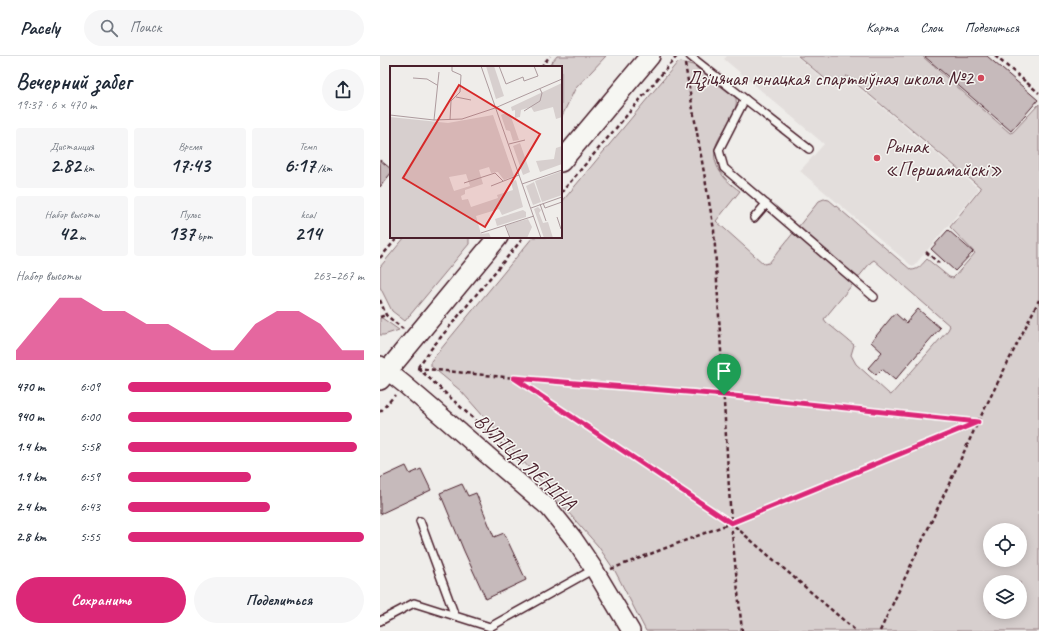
<!DOCTYPE html>
<html lang="ru">
<meta charset="utf-8">
<style>
:root{--surface:#fff;--page:#f6f6f7;--text:#1f2937;--muted:#747a83;--line:#e0e1e3;--accent:#db2777}
body{margin:0;font-family:Caveat,sans-serif;background:var(--page);color:var(--text);height:100vh;display:flex;flex-direction:column;font-size:15px;white-space:nowrap}
*{box-sizing:border-box;margin:0}
p{font-size:13px;color:var(--muted)}
.icon{flex:none;width:22px;height:22px;fill:none;stroke:currentColor;stroke-width:2;stroke-linecap:round;stroke-linejoin:round}
.map{position:relative;flex:1;overflow:hidden}
.drawer{display:flex;flex-direction:column;background:var(--surface);width:380px}
.drawer>*{flex:none}
.controls{position:absolute;left:603px;top:467px;display:grid;gap:8px}
.controls a{display:grid;place-items:center;width:44px;height:44px;border-radius:50%;background:var(--surface);box-shadow:0 2px 10px #0003;font-size:20px}
.pin{position:absolute;display:grid;place-items:center;width:34px;height:34px;color:#fff;margin:-41px -17px;border-radius:50% 50% 50% 0;rotate:-45deg;box-shadow:0 0 4px #0007}
.pin .icon{rotate:45deg}
.round{display:grid;place-items:center;flex:none;width:42px;height:42px;border-radius:21px;background:var(--page)}
.overview{display:flex;align-items:center;justify-content:space-between;height:68px;padding:0 16px}
h1{font-size:22px;font-weight:700;line-height:30px}
.figures{display:grid;grid-template-columns:repeat(3,1fr);gap:6px;height:68px;padding:4px 16px}
.figures div{display:grid;align-content:center;border-radius:4px;background:var(--page);text-align:center}
.figures b{font-size:20px;font-weight:700}
.figures small{font-size:11px;font-weight:400}
.figures p{font-size:11px}
.chart{height:112px;padding:8px 16px}
.chart p{display:flex;justify-content:space-between}
.chart svg{width:100%;height:72px;margin-top:4px;fill:var(--accent);opacity:.7}
.button{display:flex;gap:8px;margin-top:auto;padding:8px 16px}
.button a{flex:1;height:46px;border-radius:24px;background:var(--accent);color:#fff;font-size:16px;font-weight:700;line-height:46px;text-align:center}
.button a+a{background:var(--page);color:var(--text)}
ul{padding:0 16px;list-style:none;font-size:13px}
li{display:grid;grid-template-columns:64px 48px 1fr;align-items:center;height:30px}
li i{height:10px;border-radius:5px;background:var(--accent)}
header{display:flex;align-items:center;gap:24px;box-sizing:border-box;height:56px;padding:0 20px;background:var(--surface);border-bottom:1px solid var(--line)}
header strong{font-size:19px}
nav{display:flex;gap:22px;margin-inline-start:auto;font-size:14px}
.search{width:280px;height:36px;background:var(--page);display:flex;align-items:center;gap:10px;box-sizing:border-box;padding:0 14px;border-radius:22px;color:var(--muted);font-size:15px}
main{display:flex;flex:1;min-height:0}
.map>svg:first-child{display:block}
.built{fill:#e3dedc}
.green{fill:#d7cfce;stroke:#90777c;fill-rule:evenodd}
.building{fill:#c6babb;stroke:#4a1f2b}
.lines{fill:none;stroke-linecap:round;stroke-linejoin:round}
.service-casing{stroke:#4a1f2b;stroke-width:10}
.tertiary-casing{stroke:#4a1f2b;stroke-width:20}
.secondary-casing{stroke:#4a1f2b;stroke-width:22}
.path{stroke:#4a1f2b;stroke-width:2.5;stroke-dasharray:4 3;stroke-linecap:butt}
.service{stroke:#f6f6f2;stroke-width:7}
.tertiary{stroke:#f6f6f2;stroke-width:17}
.secondary{stroke:#f6f6f2;stroke-width:19}
.route-casing{stroke:#fff;stroke-width:8}
.route{stroke:#db2777;stroke-width:5}
.poi-dot{fill:#d1495b;stroke:#f6f6f2;stroke-width:1.5}
.labels{text-anchor:middle;dominant-baseline:central;stroke-width:3;stroke-linejoin:round;paint-order:stroke}
.poi-label{font-size:20px;fill:#4a1f2b;stroke:#f6f6f2;text-anchor:end}
.street-label{font-size:20px;fill:#4a1f2b;stroke:#f6f6f2}
.inset-road{fill:none;stroke:#ad9b9e;stroke-width:1}
.view{fill:#d62828;fill-opacity:0.15;stroke:#d62828;stroke-width:2}
.inset-edge{fill:none;stroke:#4a1f2b;stroke-width:2}
</style>
<header>
<strong>Pacely</strong>
<div class="search"><svg class="icon" aria-label="search" viewBox="0 0 24 24"><circle cx="10" cy="10" r="6"/><path d="M15 15l6 6"/></svg>Поиск</div>
<nav><a>Карта</a><a>Слои</a><a>Поделиться</a></nav>
</header>
<main>
<section class="drawer">
<div class="overview"><div><h1>Вечерний забег</h1><p>19:37 · 6 × 470 m</p></div><a class="round"><svg class="icon" aria-label="share" viewBox="0 0 24 24"><path d="M12 15V3M7 8l5-5 5 5M5 13v7h14v-7"/></svg></a></div>
<div class="figures">
<div><p>Дистанция</p><b>2.82<small> km</small></b></div>
<div><p>Время</p><b>17:43</b></div>
<div><p>Темп</p><b>6:17<small> /km</small></b></div>
</div>
<div class="figures">
<div><p>Набор высоты</p><b>42<small> m</small></b></div>
<div><p>Пульс</p><b>137<small> bpm</small></b></div>
<div><p>kcal</p><b>214</b></div>
</div>
<div class="chart"><p><span>Набор высоты</span>263–267 m</p>
<svg viewBox="0 0 160 44" preserveAspectRatio="none"><path d="M0 44V38L10 22L20 6L30 6L40 14L50 14L60 22L70 22L80 30L90 38L100 38L110 22L120 14L130 14L140 22L150 38L160 38V44z"/></svg>
</div>
<ul>
<li><b>470 m</b>6:09<i style="width:86%"></i></li>
<li><b>940 m</b>6:00<i style="width:95%"></i></li>
<li><b>1.4 km</b>5:58<i style="width:97%"></i></li>
<li><b>1.9 km</b>6:59<i style="width:52%"></i></li>
<li><b>2.4 km</b>6:43<i style="width:60%"></i></li>
<li><b>2.8 km</b>5:55<i style="width:100%"></i></li>
</ul>
<div class="button"><a>Сохранить</a><a>Поделиться</a></div>
</section>
<div class="map">
<svg width="659" height="575" viewBox="0 0 659 575">
<rect width="100%" height="100%" fill="#efedea"/>
<filter id="ink" filterUnits="userSpaceOnUse"><feTurbulence type="fractalNoise" baseFrequency=".025" numOctaves="2"/><feDisplacementMap in="SourceGraphic" scale="8" xChannelSelector="R" yChannelSelector="G"/><feConvolveMatrix kernelMatrix="1 2 1 2 8 2 1 2 1" color-interpolation-filters="sRGB"/></filter>
<g filter="url(#ink)">
<path class="built" d="M 347,0 L 416,0 L 455,33 L 466,21 L 599,133 L 533,211 L 420,115 L 444,88 L 344,3 Z"/>
<g class="green">
<path d="M 177,0 L 226,0 L 195,33 L 181,62 L 181,11 L 168,11 Z"/>
<path d="M 418,0 L 542,0 L 630,77 L 633,76 L 659,48 L 659,575 L 266,575 L 235,515 L 218,490 L 81,335 L 51,310 L 51,305 L 153,181 L 181,181 L 181,147 L 297,7 L 301,6 L 313,9 L 356,42 C 360,67 325,82 337,110 C 342,121 350,128 360,135 L 336,165 L 384,208 L 389,207 L 439,145 L 444,143 L 449,144 L 531,214 C 539,214 542,208 547,203 L 569,221 L 573,222 L 575,220 L 595,197 L 570,171 L 599,135 L 601,133 L 600,131 L 467,20 L 466,20 L 455,31 ZM 494,204 L 570,270 L 568,274 L 511,339 L 508,337 L 476,308 L 471,299 L 474,289 L 446,266 L 444,263 L 491,206 ZM 610,474 L 640,474 L 640,504 L 610,504 ZM 610,526 L 640,526 L 640,556 L 610,556 Z"/>
<path d="M 25,181 L 89,181 L 89,188 L 25,265 L 12,255 L 0,231 L 0,211 Z"/>
<path d="M 0,262 L 2,262 L 19,274 L 4,279 L 0,279 Z"/>
</g>
<g class="building">
<path d="M 544,0 L 607,0 L 658,44 L 631,75 Z"/>
<path d="M 0,104 L 11,113 L 11,117 L 0,131 Z"/>
<path d="M 568,174 L 593,196 L 575,215 L 551,193 Z"/>
<path d="M 538,253 L 560,272 L 515,324 L 502,313 L 496,319 L 488,312 L 502,296 L 491,286 L 515,257 L 526,267 Z"/>
<path d="M 26,410 L 30,418 L 41,413 L 51,434 L 0,458 L 0,422 Z"/>
<path d="M 82,428 L 88,440 L 96,437 L 114,481 L 124,477 L 146,524 L 106,543 L 84,495 L 60,437 Z"/>
</g>
<g class="lines">
<defs>
<g id="service">
<path d="M 310,0 L 429,93"/>
<path d="M 365,43 L 339,94 L 344,112 L 494,241"/>
<path d="M 374,162 L 386,148"/>
<path d="M 40,465 L 75,560"/>
<path d="M 0,565 L 34,547 L 110,571 L 214,513"/>
</g>
<path id="tertiary" d="M 0,309 L 24,328 L 169,452 L 193,482 L 214,513 L 251,575"/>
<g id="secondary">
<path d="M 181,106 L 270,0"/>
<path d="M 0,324 L 118,181"/>
</g>
</defs>
<use href="#service" class="service-casing"/>
<use href="#tertiary" class="tertiary-casing"/>
<use href="#secondary" class="secondary-casing"/>
<g class="path">
<path d="M 615,0 L 659,37"/>
<path d="M 305,8 L 334,174 L 351,467 L 362,575"/>
<path d="M 161,11 L 170,0"/>
<path d="M 181,137 L 297,0"/>
<path d="M 546,196 L 559,207"/>
<path d="M 0,202 L 18,181"/>
<path d="M 0,244 L 6,259 L 23,273"/>
<path d="M 0,261 L 6,259"/>
<path d="M 38,311 L 51,293 L 144,181"/>
<path d="M 37,312 L 134,322 L 344,339 L 598,366"/>
<path d="M 38,312 L 143,408"/>
<path d="M 134,322 L 351,467 L 476,575"/>
<path d="M 0,356 L 15,339"/>
<path d="M 231,513 L 351,467 L 596,366"/>
<path d="M 500,575 L 598,366 L 659,244"/>
</g>
<use href="#service" class="service"/>
<use href="#tertiary" class="tertiary"/>
<use href="#secondary" class="secondary"/>
</g>
</g>
<g class="lines" filter="url(#ink)">
<defs>
<path id="route" d="M 134,322 L 344,339 L 598,366 L 351,467 Z"/>
</defs>
<use href="#route" class="route-casing"/>
<use href="#route" class="route"/>
</g>
<g class="poi-dot">
<circle cx="601" cy="22" r="4"/>
<circle cx="497" cy="102" r="4"/>
</g>
<g class="labels">
<g class="poi-label">
<text x="593" y="22">Дзіцячая юнацкая спартыўная школа №2</text>
<text x="505" y="90" text-anchor="start">Рынак<tspan x="505" dy="23">«Першамайскі»</tspan></text>
</g>
<g class="street-label">
<text transform="translate(145 406) rotate(43)">ВУЛІЦА ЛЕНІНА</text>
</g>
</g>
<g transform="translate(10 10)">
<rect width="172" height="172" fill="#efedea"/>
<path d="M 96,0 L 104,0 L 114,30 L 106,33 ZM 172,17 L 172,51 L 166,53 L 163,41 L 144,46 L 141,41 L 131,44 L 130,51 L 125,52 L 125,44 L 122,45 L 121,41 ZM 113,48 L 120,48 L 129,74 L 123,75 L 120,65 L 116,64 L 111,49 ZM 103,49 L 124,110 L 114,114 L 108,106 L 101,107 L 99,101 L 89,104 L 93,118 L 75,124 L 75,128 L 71,130 L 72,134 L 78,133 L 81,141 L 108,132 L 107,129 L 123,124 L 121,116 L 126,114 L 133,141 L 112,149 L 109,143 L 86,150 L 91,168 L 99,167 L 101,172 L 0,172 L 0,51 L 58,57 ZM 76,108 L 80,120 L 64,125 L 59,111 ZM 130,77 L 140,106 L 133,109 L 123,80 ZM 172,80 L 172,98 L 150,106 L 146,95 L 164,93 L 166,82 ZM 172,105 L 172,129 L 152,136 L 145,115 ZM 144,116 L 151,136 L 143,139 L 136,120 ZM 148,141 L 151,144 L 149,147 L 153,157 L 158,156 L 163,172 L 154,172 L 144,143 ZM 133,144 L 136,146 L 136,151 L 107,160 L 105,153 ZM 138,153 L 142,161 L 137,172 L 120,172 L 116,159 Z" fill="#d7cfce" fill-rule="evenodd"/>
<path class="inset-road" d="M 91,0 L 151,172M 109,0 L 116,18 L 133,11 L 134,15 L 148,10 L 144,0M 23,12 L 37,13 L 47,19M 66,31 L 81,34M 134,45 L 150,35 L 152,27 L 150,23M 0,49 L 44,54 L 72,53 L 105,42 L 172,13M 44,54 L 49,6M 60,54 L 61,35 L 70,26 L 71,9 L 62,5 L 62,0M 119,78 L 135,74M 74,117 L 105,107 L 113,115M 132,118 L 172,104M 101,120 L 129,109M 153,137 L 155,142 L 172,136M 150,138 L 156,155M 141,142 L 172,131M 167,151 L 171,163M 115,159 L 120,172M 91,167 L 144,150"/>
<path class="view" d="M 69,19 L 150,68 L 95,161 L 13,112 Z"/>
<rect width="172" height="172" class="inset-edge"/>
</g>
</svg>
<div class="controls">
<a><svg class="icon" aria-label="locate" viewBox="0 0 24 24"><circle cx="12" cy="12" r="6"/><path d="M12 2v4M12 18v4M2 12h4M18 12h4"/></svg></a>
<a><svg class="icon" aria-label="layers" viewBox="0 0 24 24"><path d="M12 4l9 5-9 5-9-5zM3 14l9 5 9-5"/></svg></a>
</div>
<div class="pin" style="left:344px;top:339px;background:#1e9e55"><svg class="icon" aria-label="arrive" viewBox="0 0 24 24"><path d="M6 21V4h12l-3 4 3 4H6"/></svg></div>
</div>
</main>
